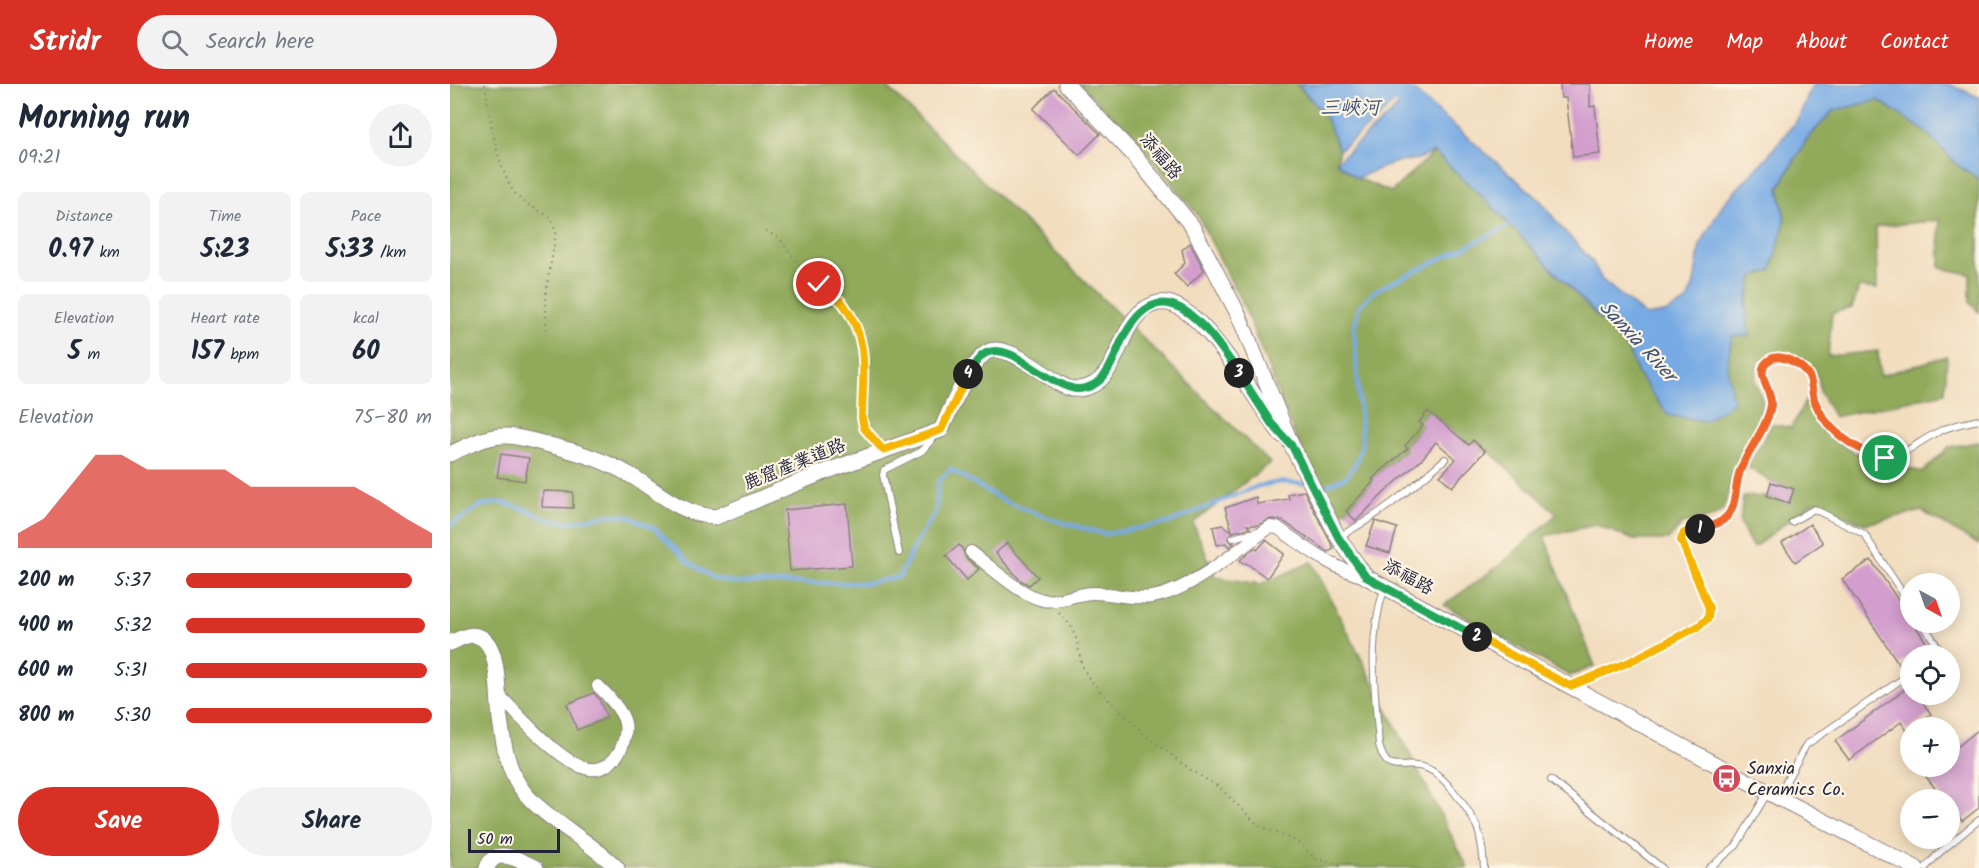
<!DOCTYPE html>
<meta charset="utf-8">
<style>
:root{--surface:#fff;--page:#f2f2f3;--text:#1f2937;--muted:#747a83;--accent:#d93025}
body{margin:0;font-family:Kalam,"LXGW WenKai TC",sans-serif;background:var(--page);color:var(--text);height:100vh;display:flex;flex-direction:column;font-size:22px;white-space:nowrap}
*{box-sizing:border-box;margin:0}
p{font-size:20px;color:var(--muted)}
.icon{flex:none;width:33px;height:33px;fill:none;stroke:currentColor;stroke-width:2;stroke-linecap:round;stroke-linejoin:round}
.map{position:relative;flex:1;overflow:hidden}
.details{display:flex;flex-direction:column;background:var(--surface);width:450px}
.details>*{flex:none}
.needle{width:39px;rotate:140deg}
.fabs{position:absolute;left:1450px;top:489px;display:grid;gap:12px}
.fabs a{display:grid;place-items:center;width:60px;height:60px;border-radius:50%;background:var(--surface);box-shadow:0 3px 15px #0003;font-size:30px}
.scale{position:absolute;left:18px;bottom:15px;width:92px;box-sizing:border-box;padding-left:6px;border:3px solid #22223b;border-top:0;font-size:16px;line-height:21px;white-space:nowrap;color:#22223b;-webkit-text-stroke:4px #fcf5e5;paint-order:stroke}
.pin{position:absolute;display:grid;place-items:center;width:51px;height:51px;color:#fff;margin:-26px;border:3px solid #fff;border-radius:50%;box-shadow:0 2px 6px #0007}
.km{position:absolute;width:30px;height:30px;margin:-15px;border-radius:50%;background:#222;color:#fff;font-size:16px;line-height:30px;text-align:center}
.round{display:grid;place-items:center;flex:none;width:63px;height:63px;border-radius:32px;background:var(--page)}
.headline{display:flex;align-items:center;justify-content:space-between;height:102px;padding:0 18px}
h1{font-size:33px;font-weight:700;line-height:45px}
.figures{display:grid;grid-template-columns:repeat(3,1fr);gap:9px;height:102px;padding:6px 18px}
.figures div{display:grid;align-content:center;border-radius:9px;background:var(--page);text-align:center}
.figures b{font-size:26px;font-weight:700}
.figures small{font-size:16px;font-weight:400}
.figures p{font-size:16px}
.chart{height:168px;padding:12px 18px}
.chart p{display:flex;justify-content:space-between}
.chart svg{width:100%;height:108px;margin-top:6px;fill:var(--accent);opacity:.7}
.primary-button{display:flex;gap:12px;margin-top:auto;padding:12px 18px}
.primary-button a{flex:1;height:69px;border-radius:36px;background:var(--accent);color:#fff;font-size:24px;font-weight:700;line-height:69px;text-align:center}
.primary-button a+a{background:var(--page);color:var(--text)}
ul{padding:0 18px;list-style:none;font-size:20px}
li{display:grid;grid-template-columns:96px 72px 1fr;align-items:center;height:45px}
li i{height:15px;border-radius:8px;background:var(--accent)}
header{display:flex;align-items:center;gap:36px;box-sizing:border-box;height:84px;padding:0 30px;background:var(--accent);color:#fff}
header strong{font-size:28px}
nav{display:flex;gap:33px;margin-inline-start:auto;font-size:21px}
.search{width:420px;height:54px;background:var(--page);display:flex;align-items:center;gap:15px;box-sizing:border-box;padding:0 21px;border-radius:33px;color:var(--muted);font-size:22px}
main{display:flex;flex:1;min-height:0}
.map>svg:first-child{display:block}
.forest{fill:#90a95a;stroke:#59664a;stroke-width:1.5}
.water{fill:#78abe4;stroke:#4d6690;stroke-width:1.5}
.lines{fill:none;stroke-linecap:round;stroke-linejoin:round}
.stream{stroke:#78abe4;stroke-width:4}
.river{stroke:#78abe4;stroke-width:22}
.building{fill:#d39ece}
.service-casing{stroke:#8a807d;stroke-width:8}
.minor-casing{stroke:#8a807d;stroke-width:14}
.tertiary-casing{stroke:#8a807d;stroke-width:17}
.path{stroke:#8a807d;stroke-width:2;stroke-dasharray:1.5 4.5;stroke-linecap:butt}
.service{stroke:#fff;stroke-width:6}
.minor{stroke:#fff;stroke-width:12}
.tertiary{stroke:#fff;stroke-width:15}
.split-1-casing{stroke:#fff;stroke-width:12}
.split-2-casing{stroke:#fff;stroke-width:12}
.split-3-casing{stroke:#fff;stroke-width:12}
.split-4-casing{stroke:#fff;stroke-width:12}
.split-5-casing{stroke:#fff;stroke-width:12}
.split-1{stroke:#f0652b;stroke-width:8}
.split-2{stroke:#f5b400;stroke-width:8}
.split-3{stroke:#22a559;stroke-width:8}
.split-4{stroke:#22a559;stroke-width:8}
.split-5{stroke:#f5b400;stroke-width:8}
.labels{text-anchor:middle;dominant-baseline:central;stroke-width:4.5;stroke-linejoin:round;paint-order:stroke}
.street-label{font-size:18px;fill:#22223b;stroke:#fcf5e5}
.poi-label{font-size:18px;fill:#22223b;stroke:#fcf5e5;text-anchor:start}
.water-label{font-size:20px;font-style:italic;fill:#405276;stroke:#fcf5e5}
</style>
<header>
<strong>Stridr</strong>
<div class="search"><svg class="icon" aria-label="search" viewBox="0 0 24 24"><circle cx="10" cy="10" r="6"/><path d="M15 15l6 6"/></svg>Search here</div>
<nav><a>Home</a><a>Map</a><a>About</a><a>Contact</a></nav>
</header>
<main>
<section class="details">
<div class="headline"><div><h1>Morning run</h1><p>09:21</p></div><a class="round"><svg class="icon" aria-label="share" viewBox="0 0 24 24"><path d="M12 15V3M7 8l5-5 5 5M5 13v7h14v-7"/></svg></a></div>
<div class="figures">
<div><p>Distance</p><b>0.97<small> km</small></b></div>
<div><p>Time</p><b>5:23</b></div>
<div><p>Pace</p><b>5:33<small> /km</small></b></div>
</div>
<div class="figures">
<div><p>Elevation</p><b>5<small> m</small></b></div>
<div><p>Heart rate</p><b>157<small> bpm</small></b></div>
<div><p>kcal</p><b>60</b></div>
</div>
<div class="chart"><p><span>Elevation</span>75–80 m</p>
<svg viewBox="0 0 160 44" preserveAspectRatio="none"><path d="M0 44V38L10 32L20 19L30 6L40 6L50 12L60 12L70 12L80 12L90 19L100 19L110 19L120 19L130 19L140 25L150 32L160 38V44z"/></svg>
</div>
<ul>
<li><b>200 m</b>5:37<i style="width:92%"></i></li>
<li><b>400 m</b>5:32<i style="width:97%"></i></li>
<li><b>600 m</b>5:31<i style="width:98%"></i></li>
<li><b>800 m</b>5:30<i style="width:100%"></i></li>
</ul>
<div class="primary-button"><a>Save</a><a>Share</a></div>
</section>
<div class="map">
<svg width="1529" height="784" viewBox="0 0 1529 784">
<rect width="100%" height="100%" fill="#fcf5e5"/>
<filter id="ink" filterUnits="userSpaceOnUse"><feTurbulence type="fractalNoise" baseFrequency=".0167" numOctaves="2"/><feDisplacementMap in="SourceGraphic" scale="12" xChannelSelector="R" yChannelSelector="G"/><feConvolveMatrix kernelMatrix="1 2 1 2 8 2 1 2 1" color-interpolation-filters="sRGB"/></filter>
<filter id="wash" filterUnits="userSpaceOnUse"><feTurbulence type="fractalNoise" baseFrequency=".008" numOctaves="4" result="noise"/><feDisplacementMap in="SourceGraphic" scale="24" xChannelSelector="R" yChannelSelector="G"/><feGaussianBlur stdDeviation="1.35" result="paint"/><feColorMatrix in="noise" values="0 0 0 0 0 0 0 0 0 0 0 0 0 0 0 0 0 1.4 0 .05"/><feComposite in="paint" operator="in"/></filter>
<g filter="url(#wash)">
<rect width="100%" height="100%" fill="#f2ddbf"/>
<g class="forest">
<path d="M 0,0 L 434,0 L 820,379 L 743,439 L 766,493 L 811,500 L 862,478 L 1018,784 L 0,784 Z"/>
<path d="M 629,0 L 847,0 L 875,32 L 889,66 L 886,78 L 907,94 L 941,108 L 984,68 L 1037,117 L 1177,263 L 1188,290 L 1283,317 L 1277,282 L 1282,251 L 1299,252 L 1296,226 L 1303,191 L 1321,187 L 1335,136 L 1329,103 L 1357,55 L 1383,27 L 1428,16 L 1476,48 L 1509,82 L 1529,95 L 1529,228 L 1520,219 L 1520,190 L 1490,184 L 1489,136 L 1426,143 L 1427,205 L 1409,203 L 1402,224 L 1382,229 L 1378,272 L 1428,267 L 1430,292 L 1497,272 L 1495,309 L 1384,333 L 1370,308 L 1369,295 L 1352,274 L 1330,267 L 1308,277 L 1305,296 L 1313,318 L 1305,345 L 1287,379 L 1273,426 L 1261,434 L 1232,440 L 1218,456 L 1184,456 L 1146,441 L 1094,452 L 1145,582 L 1120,592 L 994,521 L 1051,480 L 1107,430 L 1041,369 L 1035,367 L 1023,356 L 1019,361 L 978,327 L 970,337 L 973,341 L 955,362 L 955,366 L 922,395 L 921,400 L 896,427 L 884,428 L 843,347 L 795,225 L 747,130 L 685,54 Z"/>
<path d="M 1356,316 C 1387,373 1415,374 1473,388 L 1499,363 L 1529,358 L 1529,461 L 1472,427 L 1415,440 L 1363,418 L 1303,464 L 1290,439 L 1293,413 L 1317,412 L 1338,419 L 1343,405 L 1321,398 L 1298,383 L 1322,340 L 1341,344 Z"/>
</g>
<g class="water">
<path d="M 848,0 L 960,0 L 930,33 L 889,66 L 875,32 Z"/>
<path d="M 1363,0 L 1498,0 L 1529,13 L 1529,95 L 1509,82 L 1476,48 L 1428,16 L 1383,27 L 1357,55 L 1329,103 L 1335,136 L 1321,187 L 1303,192 L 1296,221 L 1299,252 L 1282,252 L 1277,282 L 1283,318 L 1255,337 L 1218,331 L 1188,290 L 1177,263 L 1037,117 L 984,68 L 968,75 L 946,78 L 907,94 L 886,78 L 942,29 L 963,6 L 1091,117 L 1108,140 L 1142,177 L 1152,196 L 1196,232 L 1215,229 L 1237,217 L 1244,200 L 1250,161 L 1273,120 L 1316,74 L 1348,35 Z"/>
</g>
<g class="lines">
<g class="stream">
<path d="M 867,401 L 875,402 L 896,393 L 906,379 L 912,360 L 904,245 L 909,222 L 926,206 L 1063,140"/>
<path d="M 0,442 L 30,422 L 49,418 L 75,425 L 99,436 L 120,438 L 158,431 L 178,432 L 207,446 L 238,478 L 263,494 L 284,499 L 417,499 L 449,493 L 466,459 L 486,427 L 488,398 L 500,385 L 554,417 L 607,437 L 655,450 L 718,439 L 808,402 L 830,398 L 857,400"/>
</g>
<path class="river" d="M 940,0 L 977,33"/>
</g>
<g id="blocks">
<g class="building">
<path d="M 1110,0 L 1140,0 L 1140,23 L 1145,22 L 1150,70 L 1123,73 L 1116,14 L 1111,14 Z"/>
<path d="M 604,4 L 650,50 L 629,71 L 583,25 Z"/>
<path d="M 740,159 L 754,186 L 737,203 L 724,190 L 735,179 L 732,166 Z"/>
<path d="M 978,327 L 1019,361 L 1023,356 L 1035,367 L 1002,403 L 990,392 L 1006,375 L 986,358 L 972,375 L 937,406 L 906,437 L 896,427 L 924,397 L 922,395 L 958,364 L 955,362 L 973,341 L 969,338 Z"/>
<path d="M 51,370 L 79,374 L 75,397 L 47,393 Z"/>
<path d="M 1321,398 L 1344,405 L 1339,419 L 1317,412 Z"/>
<path d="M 93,407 L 123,408 L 123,424 L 92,423 Z"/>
<path d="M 854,407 L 884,465 L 878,468 L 833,437 L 821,435 L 808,441 L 797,441 L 800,444 L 783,448 L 778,455 L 780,458 L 784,459 L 779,463 L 776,459 L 767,461 L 763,443 L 773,441 L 782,447 L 775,424 L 806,413 L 807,420 L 839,415 L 838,410 Z"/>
<path d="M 397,420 L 402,482 L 340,487 L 335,426 Z"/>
<path d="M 925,437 L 947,444 L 940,469 L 916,462 Z"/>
<path d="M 1360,440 L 1373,459 L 1345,478 L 1332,459 Z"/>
<path d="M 816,456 L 834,470 L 817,494 L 796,479 L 794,480 L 790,476 L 805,464 L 807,466 Z"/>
<path d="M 557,459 L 588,493 L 579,501 L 570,496 L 546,469 Z"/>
<path d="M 509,461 L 513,466 L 516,474 L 529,485 L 517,496 L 496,472 Z"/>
<path d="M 1421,476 L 1461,535 L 1461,538 L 1463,538 L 1478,561 L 1449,580 L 1392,495 Z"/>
<path d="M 1461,601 L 1461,610 L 1467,610 L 1481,630 L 1457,647 L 1451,638 L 1399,676 L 1385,657 Z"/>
<path d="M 144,609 L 149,615 L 157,634 L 127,646 L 117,620 Z"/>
<path d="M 1529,645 L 1529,724 L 1512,737 L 1500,723 L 1500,716 L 1494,716 L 1474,690 L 1483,682 L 1500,682 L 1500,669 Z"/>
</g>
</g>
</g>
<g filter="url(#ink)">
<use href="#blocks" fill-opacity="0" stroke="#8a807d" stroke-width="1.5"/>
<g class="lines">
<defs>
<g id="service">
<path d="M 1342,438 L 1364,425 L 1414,450 L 1461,522"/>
<path d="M 888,453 C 929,432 961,405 995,375"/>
<path d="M 783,454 L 808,447"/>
<path d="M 449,469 L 433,391 L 434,386 L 472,367 L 484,353"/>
<path d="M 934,505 C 917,560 925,605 929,661 C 938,695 952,675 976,684 C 994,690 1019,726 1027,743 C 1032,756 1033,770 1034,784"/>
<path d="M 1472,538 L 1491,568 L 1486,572"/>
<path d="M 1124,601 L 1177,579 L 1249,542 L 1258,534 L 1259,524 L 1233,463 L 1231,452 C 1243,440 1264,446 1276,433 C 1286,423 1285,403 1289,390 C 1296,369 1311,351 1319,329 C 1320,325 1321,320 1321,316 C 1319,302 1303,286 1321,275 C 1325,273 1329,273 1334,274 C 1372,288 1354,302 1369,327 C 1377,341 1393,357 1408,365 C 1448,385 1456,363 1490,347 C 1502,341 1515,339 1529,336"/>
<path d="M 1101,696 L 1212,784"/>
<path d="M 1328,712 L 1356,661 L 1461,589"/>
<path d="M 1259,784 L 1286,762 L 1318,708"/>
<path d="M 1475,784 L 1489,769 L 1529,736"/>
</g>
<g id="minor">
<path d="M 521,468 C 540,482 570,511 593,516 C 609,519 627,509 643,509 C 663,509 683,516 702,513 C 742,506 787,466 820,443 L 828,444 C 856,464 883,485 916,493"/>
<path d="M 48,610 C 69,632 106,673 132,683 C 159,694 179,662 175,639 C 173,628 157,610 148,602"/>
</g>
<g id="tertiary">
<path d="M 616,0 L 683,70 L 742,142 L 789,232 L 842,362 L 888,453 L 916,493 L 1327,713 L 1466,784"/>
<path d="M 0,370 C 17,362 34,353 52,352 C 64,351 77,355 88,358 C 120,366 151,374 180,391 C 208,407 231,431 266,433 L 369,390 L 491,346 C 499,329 524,266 544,266 C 561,265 584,283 597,291 C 606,298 618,307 629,305 C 675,300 664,229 708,219 C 749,210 808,323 832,351"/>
<path d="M 0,559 C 10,555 20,548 30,553 C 51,562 47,616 50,635 C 53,657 57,682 69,701 C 88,732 140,756 167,784"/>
<path d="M 37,784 C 45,761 71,777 86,784"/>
</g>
</defs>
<use href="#service" class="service-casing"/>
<use href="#minor" class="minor-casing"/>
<use href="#tertiary" class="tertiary-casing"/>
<g class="path">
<path d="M 35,0 C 39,29 48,95 70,115 C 79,123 92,127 102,135 L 106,149 L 96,208 L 96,247"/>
<path d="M 316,147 L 330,155 L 347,178 L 369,200 L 393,220 L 407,246 L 414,272 L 412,334 L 414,344 L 423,355"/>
<path d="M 609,529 L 621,542 L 627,557 L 632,582 L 638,593 L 651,608 L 695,651 L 742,687 L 769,703 L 808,741 L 848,758 L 866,775 L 883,779 L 894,784"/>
</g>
<use href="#service" class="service"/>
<use href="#minor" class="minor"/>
<use href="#tertiary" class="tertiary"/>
</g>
</g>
<g class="lines" filter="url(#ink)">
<defs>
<path id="split-1" d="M 1250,445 C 1260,442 1271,440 1278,431 C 1287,420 1285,400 1290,387 C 1298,365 1317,345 1321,321 C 1323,306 1301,287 1321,275 C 1331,269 1350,280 1357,289 C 1363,296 1361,306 1364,315 C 1374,345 1405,367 1435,374"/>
<path id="split-2" d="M 1027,553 L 1120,602 L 1177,579 L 1249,542 L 1258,534 L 1259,524 L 1231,456 L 1234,449 L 1250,445"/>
<path id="split-3" d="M 789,289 L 821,339 L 842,362 L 888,453 L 916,493 L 1027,553"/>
<path id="split-4" d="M 518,290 C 530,270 538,261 562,271 C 579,279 613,307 630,305 C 657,302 662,277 672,256 C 712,176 759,246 789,289"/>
<path id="split-5" d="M 369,200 C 377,207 388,213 394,221 C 421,259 412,292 412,334 L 414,344 L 433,366 L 491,346 L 518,290"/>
</defs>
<use href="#split-1" class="split-1-casing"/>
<use href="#split-2" class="split-2-casing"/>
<use href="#split-3" class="split-3-casing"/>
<use href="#split-4" class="split-4-casing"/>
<use href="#split-5" class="split-5-casing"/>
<use href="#split-1" class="split-1"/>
<use href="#split-2" class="split-2"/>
<use href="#split-3" class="split-3"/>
<use href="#split-4" class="split-4"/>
<use href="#split-5" class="split-5"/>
</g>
<defs>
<symbol id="bus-disc" viewBox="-11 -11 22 22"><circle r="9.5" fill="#d1495b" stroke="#fcf5e5"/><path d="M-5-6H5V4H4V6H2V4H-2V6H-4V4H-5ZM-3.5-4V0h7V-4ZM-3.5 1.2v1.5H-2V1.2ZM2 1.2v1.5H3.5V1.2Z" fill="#fff"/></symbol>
</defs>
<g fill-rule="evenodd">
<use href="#bus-disc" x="1260" y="678" width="33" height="33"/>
</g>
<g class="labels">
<g class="street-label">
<text transform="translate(710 73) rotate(50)">添福路</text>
<text transform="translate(345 381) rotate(-22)">鹿窟產業道路</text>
<text transform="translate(958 494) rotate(29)">添福路</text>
</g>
<g class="poi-label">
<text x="1297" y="685">Sanxia<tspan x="1297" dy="21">Ceramics Co.</tspan></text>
</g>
<g class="water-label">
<text x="900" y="25">三峽河</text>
<text transform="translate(1187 258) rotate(47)">Sanxia River</text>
</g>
</g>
</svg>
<div class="fabs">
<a><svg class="needle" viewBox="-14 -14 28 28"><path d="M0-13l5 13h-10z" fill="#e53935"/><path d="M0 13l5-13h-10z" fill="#747a83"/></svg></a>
<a><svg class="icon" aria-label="locate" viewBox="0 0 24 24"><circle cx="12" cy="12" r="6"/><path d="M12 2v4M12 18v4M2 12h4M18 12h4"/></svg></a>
<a>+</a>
<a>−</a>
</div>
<div class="scale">50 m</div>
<div class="pin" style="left:1435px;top:374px;background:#1e9e55"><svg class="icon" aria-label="arrive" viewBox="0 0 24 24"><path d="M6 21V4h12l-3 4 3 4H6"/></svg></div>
<div class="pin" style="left:369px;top:200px;background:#d93025"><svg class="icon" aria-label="check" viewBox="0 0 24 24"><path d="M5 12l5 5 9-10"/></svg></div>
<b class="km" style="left:1250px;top:445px">1</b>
<b class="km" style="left:1027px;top:553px">2</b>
<b class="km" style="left:789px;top:289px">3</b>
<b class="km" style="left:518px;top:290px">4</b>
</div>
</main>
